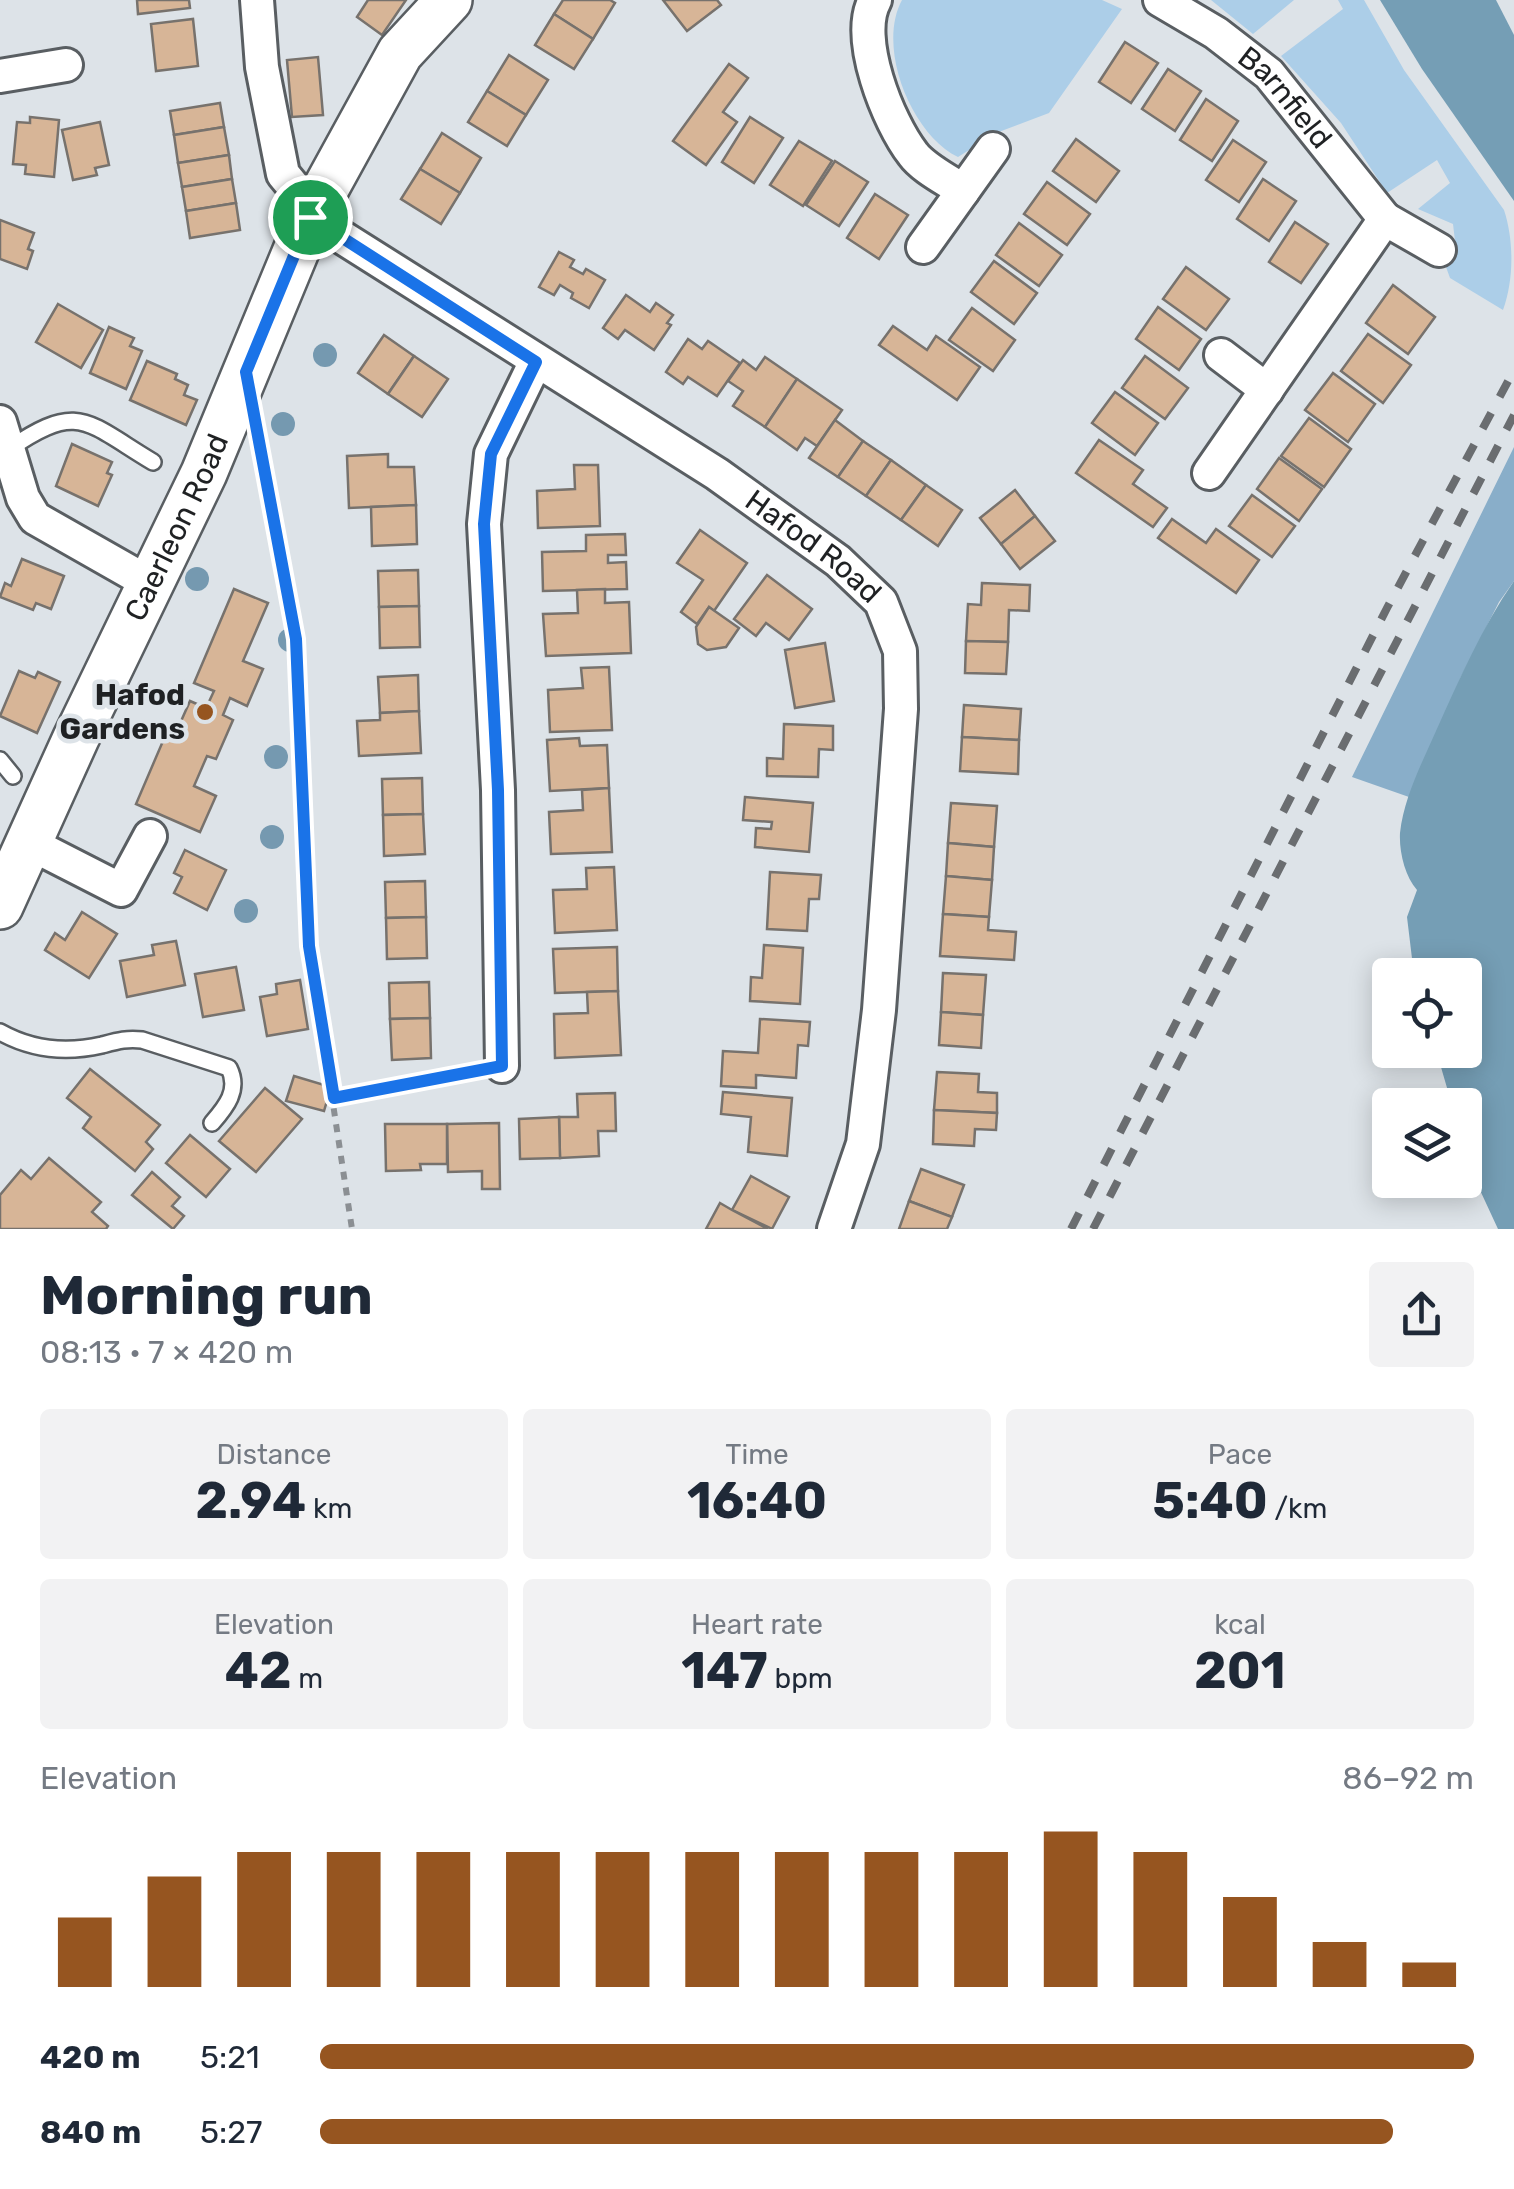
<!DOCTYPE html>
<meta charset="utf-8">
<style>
:root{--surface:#fff;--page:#f2f2f3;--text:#1f2937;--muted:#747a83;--accent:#965520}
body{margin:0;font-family:Rubik,sans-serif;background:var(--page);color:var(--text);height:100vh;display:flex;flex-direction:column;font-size:38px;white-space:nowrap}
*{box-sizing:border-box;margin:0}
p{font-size:32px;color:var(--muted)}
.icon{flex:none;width:55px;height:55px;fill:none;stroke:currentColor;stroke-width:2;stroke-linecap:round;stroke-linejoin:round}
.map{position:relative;height:1229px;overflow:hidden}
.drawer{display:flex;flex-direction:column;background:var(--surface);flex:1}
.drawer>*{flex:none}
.fabs{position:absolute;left:1372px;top:958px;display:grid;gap:20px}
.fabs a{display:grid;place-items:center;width:110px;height:110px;border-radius:10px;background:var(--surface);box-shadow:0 5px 25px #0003;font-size:50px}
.pin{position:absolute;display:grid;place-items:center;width:85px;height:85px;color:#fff;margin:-42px;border:5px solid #fff;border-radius:50%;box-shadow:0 2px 10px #0007}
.round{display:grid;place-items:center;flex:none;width:105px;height:105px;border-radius:10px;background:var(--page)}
.headline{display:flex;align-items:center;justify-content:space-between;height:170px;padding:0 40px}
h1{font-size:55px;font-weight:700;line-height:75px}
.figures{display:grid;grid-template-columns:repeat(3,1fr);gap:15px;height:170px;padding:10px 40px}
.figures div{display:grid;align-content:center;border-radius:10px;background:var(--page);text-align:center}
.figures b{font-size:50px;font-weight:700}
.figures small{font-size:28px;font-weight:400}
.figures p{font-size:28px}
.chart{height:280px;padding:20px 40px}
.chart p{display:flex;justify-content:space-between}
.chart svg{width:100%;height:180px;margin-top:10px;stroke:var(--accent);stroke-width:6}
ul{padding:0 40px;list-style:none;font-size:32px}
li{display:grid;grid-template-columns:160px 120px 1fr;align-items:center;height:75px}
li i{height:25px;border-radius:12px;background:var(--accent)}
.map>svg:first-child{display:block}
.green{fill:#accee8}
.forest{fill:#89aec9}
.water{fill:#759eb5}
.building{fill:#d7b597;stroke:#77726d;stroke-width:2.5}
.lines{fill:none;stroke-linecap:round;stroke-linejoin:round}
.service-casing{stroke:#595e62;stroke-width:20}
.minor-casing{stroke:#595e62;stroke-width:38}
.secondary-casing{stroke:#595e62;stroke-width:50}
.path{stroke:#8b8f93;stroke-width:6;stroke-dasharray:8 8;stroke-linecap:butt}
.service{stroke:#fff;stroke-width:15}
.minor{stroke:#fff;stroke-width:32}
.secondary{stroke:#fff;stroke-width:45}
.rail{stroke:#6a6d70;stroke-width:8;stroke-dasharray:18 18;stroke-linecap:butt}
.tree{fill:#7599b0}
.route-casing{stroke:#fff;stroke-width:20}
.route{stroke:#1a73e8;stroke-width:12}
.poi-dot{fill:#965520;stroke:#dde3e8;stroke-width:4}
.labels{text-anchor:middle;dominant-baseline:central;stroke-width:9;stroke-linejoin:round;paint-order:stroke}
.street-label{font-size:30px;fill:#1f2123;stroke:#dde3e8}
.poi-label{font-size:30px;font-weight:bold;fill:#1f2123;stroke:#dde3e8;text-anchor:end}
</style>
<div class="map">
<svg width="1514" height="1229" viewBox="0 0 1514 1229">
<rect width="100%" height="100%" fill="#dde3e8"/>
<g class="green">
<path d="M 902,0 L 1102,0 L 1122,9 L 1049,113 L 996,133 L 958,157 C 912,135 876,48 902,0 Z"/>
<path d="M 1211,0 L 1294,0 L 1253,34 Z"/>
<path d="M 1338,0 L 1364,0 L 1404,70 L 1504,210 C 1514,240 1514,280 1503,310 L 1450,278 L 1446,267 L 1456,249 L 1453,224 L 1418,209 L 1450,183 L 1437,160 L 1387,193 L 1341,123 L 1281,56 L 1343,9 Z"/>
</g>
<path class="forest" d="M 1514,447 L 1514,581 L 1499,602 L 1461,677 L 1409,797 L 1352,777 Z"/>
<g class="water">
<path d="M 1380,0 L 1496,0 L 1514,35 L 1514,201 L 1422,69 Z"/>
<path d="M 1514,581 L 1514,1229 L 1498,1229 L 1466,1160 L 1465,1105 L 1452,1105 L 1436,1050 L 1465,1050 L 1465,975 L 1414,975 L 1407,917 L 1417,890 C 1405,876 1399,852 1400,833 C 1404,797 1422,763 1436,731 C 1459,680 1482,627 1514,581 Z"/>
</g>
<g class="building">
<path d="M 137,0 L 189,0 L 190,8 L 138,14 Z"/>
<path d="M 368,0 L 406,0 L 382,35 L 357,17 Z"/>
<path d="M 563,0 L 610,0 L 615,3 L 593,39 L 554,14 Z"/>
<path d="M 663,0 L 717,0 L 721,5 L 687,31 Z"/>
<path d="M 554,14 L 593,39 L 574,69 L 535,45 Z"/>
<path d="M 193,19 L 198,66 L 156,71 L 151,24 Z"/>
<path d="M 1125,42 L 1158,63 L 1131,103 L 1099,82 Z"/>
<path d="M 509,55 L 548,80 L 526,115 L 487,91 Z"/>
<path d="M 318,57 L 323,115 L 292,117 L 287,60 Z"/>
<path d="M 729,64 L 748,78 L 723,112 L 737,122 L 706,165 L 673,141 Z"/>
<path d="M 1168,69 L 1201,91 L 1175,131 L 1142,109 Z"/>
<path d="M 487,91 L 526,115 L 507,146 L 468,122 Z"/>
<path d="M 1206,99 L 1238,121 L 1212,161 L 1180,140 Z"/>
<path d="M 220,103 L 224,127 L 174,135 L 170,111 Z"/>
<path d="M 30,117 L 59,120 L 54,177 L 25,174 L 26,165 L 13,164 L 17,122 L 30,123 Z"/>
<path d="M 750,117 L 783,138 L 754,183 L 722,162 Z"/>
<path d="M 100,122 L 109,165 L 95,168 L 97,175 L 73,180 L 62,130 Z"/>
<path d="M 224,127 L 229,155 L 178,163 L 174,135 Z"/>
<path d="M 442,133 L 481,158 L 460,193 L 420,169 Z"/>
<path d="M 1076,139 L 1119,171 L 1096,202 L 1053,171 Z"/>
<path d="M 1233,140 L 1266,162 L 1239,202 L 1206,180 Z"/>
<path d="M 799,141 L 832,161 L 803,206 L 770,185 Z"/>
<path d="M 229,155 L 232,179 L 182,187 L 178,163 Z"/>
<path d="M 835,161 L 868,182 L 839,226 L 806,205 Z"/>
<path d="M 420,169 L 460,193 L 441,224 L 401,199 Z"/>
<path d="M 232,179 L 236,203 L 186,211 L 182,187 Z"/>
<path d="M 1263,179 L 1296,201 L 1269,241 L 1237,219 Z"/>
<path d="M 1047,182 L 1090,214 L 1067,245 L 1024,214 Z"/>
<path d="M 875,194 L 908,215 L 879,259 L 847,238 Z"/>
<path d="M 236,203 L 240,230 L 190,238 L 186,211 Z"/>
<path d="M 0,220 L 34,233 L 28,249 L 33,251 L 27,269 L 0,259 Z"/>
<path d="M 1295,222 L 1328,244 L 1301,283 L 1269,262 Z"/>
<path d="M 1019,223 L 1062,255 L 1039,286 L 996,255 Z"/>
<path d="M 559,252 L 574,260 L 570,267 L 583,274 L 586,269 L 605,280 L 589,308 L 571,298 L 573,293 L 560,285 L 554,295 L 539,287 Z"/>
<path d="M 994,261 L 1037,293 L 1014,324 L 971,292 Z"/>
<path d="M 1186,267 L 1229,299 L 1206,330 L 1163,299 Z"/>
<path d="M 1393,285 L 1435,317 L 1408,354 L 1366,323 Z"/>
<path d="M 626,295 L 650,312 L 656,303 L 673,315 L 667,323 L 671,325 L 654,350 L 625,330 L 618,339 L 603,328 Z"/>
<path d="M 58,304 L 103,330 L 81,368 L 36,342 Z"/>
<path d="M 1158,307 L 1201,339 L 1179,370 L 1136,339 Z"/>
<path d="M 972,308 L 1015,340 L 993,371 L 949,340 Z"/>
<path d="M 893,326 L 927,350 L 936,336 L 980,367 L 957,400 L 879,345 Z"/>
<path d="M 109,327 L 134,338 L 130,346 L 142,351 L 126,389 L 90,373 Z"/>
<path d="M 1368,334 L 1411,365 L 1383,403 L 1341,371 Z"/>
<path d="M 384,335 L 414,356 L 388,394 L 358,373 Z"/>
<path d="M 688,339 L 702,349 L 708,341 L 740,363 L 717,396 L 688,377 L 683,384 L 666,372 Z"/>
<path d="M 414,356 L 448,379 L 422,417 L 388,394 Z"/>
<path d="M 1145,356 L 1188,388 L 1165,419 L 1122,388 Z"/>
<path d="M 765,357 L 797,379 L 765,427 L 733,406 L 743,391 L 728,381 L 743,360 L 756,370 Z"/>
<path d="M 147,361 L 177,374 L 175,379 L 188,385 L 184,395 L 197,400 L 186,425 L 130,400 Z"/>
<path d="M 1333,373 L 1375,404 L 1348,442 L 1305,410 Z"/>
<path d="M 797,379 L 842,410 L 817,446 L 805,438 L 797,450 L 765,427 Z"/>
<path d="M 1115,392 L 1158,423 L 1135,455 L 1092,423 Z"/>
<path d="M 1309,418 L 1351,449 L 1324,487 L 1281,456 Z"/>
<path d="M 835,420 L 863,441 L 838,477 L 809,458 Z"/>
<path d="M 1099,440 L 1143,470 L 1133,484 L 1167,508 L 1153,527 L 1076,473 Z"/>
<path d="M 863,441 L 891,460 L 866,496 L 838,477 Z"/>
<path d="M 72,444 L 112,462 L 107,473 L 112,475 L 98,506 L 56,486 Z"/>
<path d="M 388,454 L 388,467 L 414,467 L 416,505 L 349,508 L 347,456 Z"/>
<path d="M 1279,458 L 1322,489 L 1299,521 L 1257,489 Z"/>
<path d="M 891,460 L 926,485 L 901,520 L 866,496 Z"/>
<path d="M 574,465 L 598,465 L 600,526 L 538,528 L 537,491 L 575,489 Z"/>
<path d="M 926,485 L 962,510 L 938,546 L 901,520 Z"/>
<path d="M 1015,490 L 1035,516 L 1001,544 L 980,518 Z"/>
<path d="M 1252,495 L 1295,526 L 1272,557 L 1229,526 Z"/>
<path d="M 416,505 L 417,544 L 372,546 L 371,507 Z"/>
<path d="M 1035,516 L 1055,541 L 1020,569 L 1001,544 Z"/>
<path d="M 1172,519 L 1206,543 L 1216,529 L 1259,560 L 1236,593 L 1158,538 Z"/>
<path d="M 700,530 L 747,563 L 714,611 L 709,607 L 697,624 L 681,612 L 703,580 L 677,563 Z"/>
<path d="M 625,534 L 626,555 L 608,555 L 608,563 L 626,562 L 627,589 L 543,591 L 542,552 L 586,551 L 586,535 Z"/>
<path d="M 22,559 L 64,576 L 51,609 L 36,603 L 33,610 L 0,597 L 5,583 L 11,586 Z"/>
<path d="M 418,570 L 419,606 L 379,607 L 378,571 Z"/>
<path d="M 767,575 L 812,609 L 789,640 L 766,623 L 756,636 L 734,619 Z"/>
<path d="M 982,583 L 1030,585 L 1029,611 L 1009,610 L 1008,642 L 966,641 L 968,604 L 981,605 Z"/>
<path d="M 234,589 L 268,603 L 243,661 L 263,669 L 247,706 L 230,698 L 223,715 L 233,720 L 216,759 L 207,756 L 194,786 L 216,796 L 200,832 L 136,804 L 166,734 L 174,737 L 190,701 L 206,708 L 214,691 L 194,683 Z"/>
<path d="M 605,589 L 605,603 L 629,602 L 631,653 L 546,656 L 543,614 L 578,613 L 577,590 Z"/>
<path d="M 419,606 L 420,647 L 380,648 L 379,607 Z"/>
<path d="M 709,607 L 739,628 L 726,647 L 707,650 L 698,644 L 696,627 Z"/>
<path d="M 966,641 L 1008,642 L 1006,674 L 965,673 Z"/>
<path d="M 825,643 L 834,701 L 795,708 L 785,650 Z"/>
<path d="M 609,667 L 612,730 L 550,732 L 548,690 L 583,688 L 581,668 Z"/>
<path d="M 19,671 L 35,678 L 38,672 L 60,682 L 37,733 L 0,716 Z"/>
<path d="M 418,675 L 419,711 L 380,713 L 378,677 Z"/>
<path d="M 964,705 L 1021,709 L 1019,740 L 962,737 Z"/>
<path d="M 419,711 L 421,753 L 359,756 L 357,721 L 380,720 L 380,713 Z"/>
<path d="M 784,724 L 833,726 L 833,750 L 819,749 L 818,777 L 767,776 L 767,758 L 783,759 Z"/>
<path d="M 962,737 L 1019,740 L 1018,774 L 960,771 Z"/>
<path d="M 579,738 L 580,746 L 607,745 L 609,788 L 550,791 L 547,740 Z"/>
<path d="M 422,778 L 423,814 L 383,815 L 382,779 Z"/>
<path d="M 609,788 L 612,852 L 551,854 L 549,812 L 583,810 L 582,790 Z"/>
<path d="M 745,797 L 813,803 L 809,852 L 755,847 L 756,828 L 771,829 L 772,822 L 743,820 Z"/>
<path d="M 951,803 L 997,806 L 994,847 L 948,843 Z"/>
<path d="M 423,814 L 425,854 L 384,856 L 383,815 Z"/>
<path d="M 948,843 L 994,847 L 992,880 L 946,876 Z"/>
<path d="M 185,850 L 226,870 L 207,910 L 174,893 L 182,877 L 174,873 Z"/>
<path d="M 614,867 L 617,930 L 555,933 L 553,890 L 587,889 L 586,868 Z"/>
<path d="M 770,872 L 821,875 L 819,899 L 809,899 L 807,931 L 767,929 Z"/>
<path d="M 946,876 L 992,880 L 989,917 L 943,914 Z"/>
<path d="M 425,881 L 426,917 L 386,918 L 385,882 Z"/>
<path d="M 82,912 L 117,934 L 89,978 L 45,950 L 55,933 L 65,940 Z"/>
<path d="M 943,914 L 989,917 L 988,930 L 1016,932 L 1014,960 L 940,956 Z"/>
<path d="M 426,917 L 427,958 L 387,959 L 386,918 Z"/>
<path d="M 176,941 L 185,985 L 127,997 L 120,961 L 154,955 L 152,945 Z"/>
<path d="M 764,945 L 803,948 L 800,1004 L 750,1001 L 751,977 L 762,978 Z"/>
<path d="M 617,947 L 618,991 L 555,993 L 553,949 Z"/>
<path d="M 236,967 L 244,1010 L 203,1017 L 195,974 Z"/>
<path d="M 943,973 L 986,975 L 983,1015 L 941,1012 Z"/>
<path d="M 300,980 L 308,1029 L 267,1036 L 260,997 L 277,994 L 276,984 Z"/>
<path d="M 429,982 L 430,1018 L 390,1019 L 389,983 Z"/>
<path d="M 618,991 L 621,1055 L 555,1058 L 554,1014 L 588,1013 L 587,992 Z"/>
<path d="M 941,1012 L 983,1015 L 981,1048 L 939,1045 Z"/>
<path d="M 430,1018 L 431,1058 L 392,1060 L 390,1019 Z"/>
<path d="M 760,1019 L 810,1022 L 808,1046 L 798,1045 L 796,1078 L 756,1075 L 756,1088 L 721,1086 L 723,1051 L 758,1053 Z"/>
<path d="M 90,1069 L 160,1125 L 146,1142 L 153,1149 L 135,1171 L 83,1128 L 91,1117 L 67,1098 Z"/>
<path d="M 937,1072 L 979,1074 L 978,1092 L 997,1093 L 997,1113 L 934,1110 Z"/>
<path d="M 294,1076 L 331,1087 L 324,1111 L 286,1101 Z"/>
<path d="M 265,1088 L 302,1119 L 256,1172 L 219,1141 Z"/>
<path d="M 723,1092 L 792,1098 L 787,1156 L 748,1152 L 751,1117 L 721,1114 Z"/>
<path d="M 615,1093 L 616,1131 L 598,1131 L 599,1156 L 560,1158 L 559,1117 L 578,1117 L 577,1094 Z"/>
<path d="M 934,1110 L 997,1113 L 996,1130 L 975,1129 L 974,1146 L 933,1144 Z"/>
<path d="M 559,1117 L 560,1158 L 520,1159 L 519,1119 Z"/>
<path d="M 499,1123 L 500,1189 L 482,1189 L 482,1171 L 448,1172 L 447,1124 Z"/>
<path d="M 385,1124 L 447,1124 L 447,1164 L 420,1164 L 421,1170 L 386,1171 Z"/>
<path d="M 190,1135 L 230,1169 L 206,1197 L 166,1163 Z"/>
<path d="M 49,1158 L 101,1202 L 92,1212 L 108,1226 L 106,1229 L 0,1229 L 0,1195 L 21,1170 L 31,1179 Z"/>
<path d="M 921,1169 L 964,1185 L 952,1217 L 909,1201 Z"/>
<path d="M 152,1172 L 180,1197 L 172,1206 L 184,1216 L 173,1229 L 132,1195 Z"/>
<path d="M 751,1176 L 789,1197 L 772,1229 L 732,1210 Z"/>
<path d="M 909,1201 L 952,1217 L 947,1229 L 899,1229 Z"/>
<path d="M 720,1203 L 732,1210 L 768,1229 L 706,1229 Z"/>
</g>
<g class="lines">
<defs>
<g id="service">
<path d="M 9,449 C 79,401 86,422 153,462"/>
<path d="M 0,760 L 13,776"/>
<path d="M 0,1032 C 32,1050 67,1053 102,1045 C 117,1041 127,1038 142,1040 L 229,1068 C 240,1090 226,1107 212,1123"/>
</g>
<g id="minor">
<path d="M 257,0 L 262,67 L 283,174 L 297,191 L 318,200"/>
<path d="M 875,0 C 854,37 888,122 913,154 C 924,169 948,180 963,191"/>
<path id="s1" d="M 1160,0 L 1216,33 L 1269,74 L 1385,219 L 1209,473"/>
<path d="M 0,76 L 66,65"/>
<path id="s2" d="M 310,217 L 717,474 L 838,561 L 881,602 L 900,651 L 901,709 L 879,1010 L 863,1144 L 834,1229"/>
<path d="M 1385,219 L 1439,250"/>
<path d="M 923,247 L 993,149"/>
<path d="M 1221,355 L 1267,390"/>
<path d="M 0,422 L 23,498 L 35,518 L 151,584"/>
<path d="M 29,843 L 121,890 L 150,836"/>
<path d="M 502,1066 L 498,790 L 484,524 L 491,454 L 536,361"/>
</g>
<g id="secondary">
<path id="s3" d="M 0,906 L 76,738 L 204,473 L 310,217 L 400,53 L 449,0"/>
</g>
</defs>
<use href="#service" class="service-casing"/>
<use href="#minor" class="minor-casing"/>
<use href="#secondary" class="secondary-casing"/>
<g class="path">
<path d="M 259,442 L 296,639 L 309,946 L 352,1229"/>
<path d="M 334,1098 L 475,1071"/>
</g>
<use href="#service" class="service"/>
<use href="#minor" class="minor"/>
<use href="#secondary" class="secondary"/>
<g class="rail">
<path d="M 1071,1229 L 1387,608 L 1514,370"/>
<path d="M 1093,1229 L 1514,415"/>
</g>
</g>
<g class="tree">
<circle cx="325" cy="355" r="12"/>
<circle cx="283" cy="424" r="12"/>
<circle cx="197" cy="579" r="12"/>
<circle cx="290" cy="640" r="12"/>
<circle cx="276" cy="757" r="12"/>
<circle cx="272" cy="837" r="12"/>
<circle cx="246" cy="911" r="12"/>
</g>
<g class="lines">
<defs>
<path id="route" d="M 310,217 L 536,362 L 491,454 L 484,524 L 498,790 L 502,1066 L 334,1098 L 309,946 L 296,639 L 246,372 Z"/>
</defs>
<use href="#route" class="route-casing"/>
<use href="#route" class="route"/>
</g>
<circle class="poi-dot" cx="205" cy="712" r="10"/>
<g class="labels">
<g class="street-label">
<text stroke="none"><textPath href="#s1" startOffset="160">Barnfield</textPath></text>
<text stroke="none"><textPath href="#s3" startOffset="418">Caerleon Road</textPath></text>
<text stroke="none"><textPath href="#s2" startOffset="602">Hafod Road</textPath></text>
</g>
<g class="poi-label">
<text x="185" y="695">Hafod<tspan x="185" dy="34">Gardens</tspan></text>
</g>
</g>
</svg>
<div class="fabs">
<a><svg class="icon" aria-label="locate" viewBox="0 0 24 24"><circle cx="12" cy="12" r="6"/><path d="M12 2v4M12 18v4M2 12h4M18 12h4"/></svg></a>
<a><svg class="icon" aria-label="layers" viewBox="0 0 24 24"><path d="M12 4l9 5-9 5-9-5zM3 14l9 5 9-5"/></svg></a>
</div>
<div class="pin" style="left:310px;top:217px;background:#1e9e55"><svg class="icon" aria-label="arrive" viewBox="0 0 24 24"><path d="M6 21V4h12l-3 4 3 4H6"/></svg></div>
</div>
<section class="drawer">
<div class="headline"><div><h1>Morning run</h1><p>08:13 · 7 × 420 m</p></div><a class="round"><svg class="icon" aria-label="share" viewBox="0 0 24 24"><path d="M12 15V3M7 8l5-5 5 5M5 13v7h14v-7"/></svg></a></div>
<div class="figures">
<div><p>Distance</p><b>2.94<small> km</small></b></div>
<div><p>Time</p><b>16:40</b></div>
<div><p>Pace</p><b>5:40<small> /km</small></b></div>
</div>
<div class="figures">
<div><p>Elevation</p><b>42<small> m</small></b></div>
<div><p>Heart rate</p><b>147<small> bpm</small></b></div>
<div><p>kcal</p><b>201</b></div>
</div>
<div class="chart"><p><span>Elevation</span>86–92 m</p>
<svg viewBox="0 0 160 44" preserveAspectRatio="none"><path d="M5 44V27M15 44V17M25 44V11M35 44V11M45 44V11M55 44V11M65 44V11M75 44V11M85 44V11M95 44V11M105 44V11M115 44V6M125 44V11M135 44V22M145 44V33M155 44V38"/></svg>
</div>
<ul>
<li><b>420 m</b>5:21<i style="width:100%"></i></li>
<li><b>840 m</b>5:27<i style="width:93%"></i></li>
</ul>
</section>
